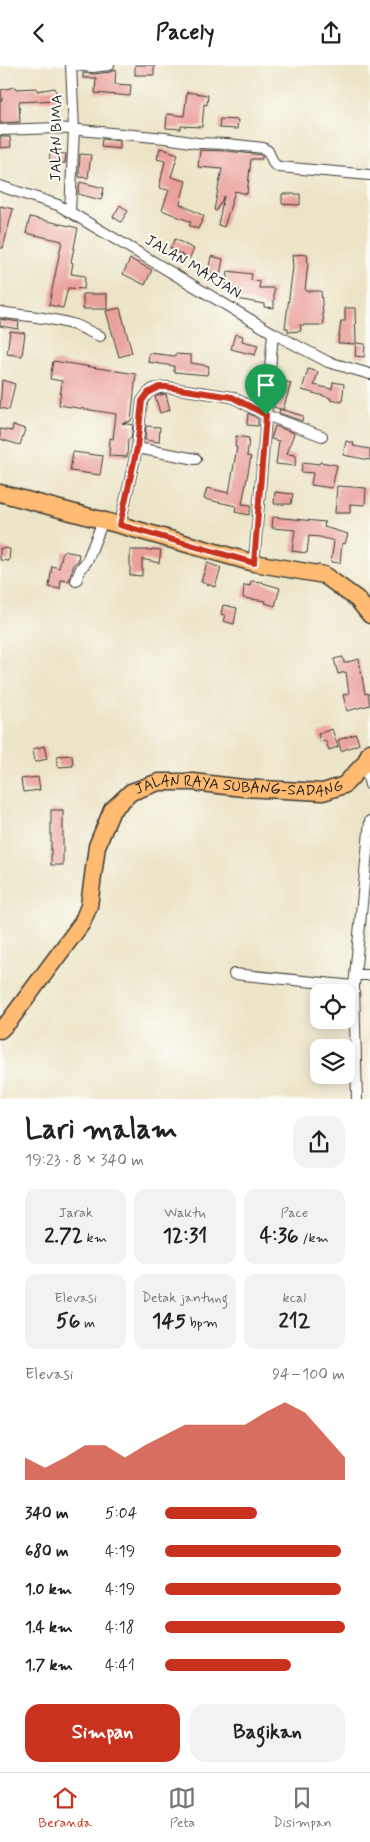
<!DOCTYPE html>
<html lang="id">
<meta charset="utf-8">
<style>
:root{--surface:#fff;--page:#f2f2f2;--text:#222;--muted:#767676;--line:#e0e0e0;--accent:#c8321e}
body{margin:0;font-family:Mynerve,sans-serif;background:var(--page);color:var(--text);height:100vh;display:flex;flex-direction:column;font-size:19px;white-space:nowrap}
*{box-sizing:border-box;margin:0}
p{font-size:16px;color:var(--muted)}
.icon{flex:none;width:28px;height:28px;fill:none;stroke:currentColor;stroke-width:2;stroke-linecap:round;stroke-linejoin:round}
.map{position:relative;height:1034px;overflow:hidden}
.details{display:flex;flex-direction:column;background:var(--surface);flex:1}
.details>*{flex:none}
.buttons{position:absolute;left:310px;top:919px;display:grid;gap:10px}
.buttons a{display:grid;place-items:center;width:45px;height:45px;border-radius:10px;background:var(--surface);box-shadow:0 2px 12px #0003;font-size:25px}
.pin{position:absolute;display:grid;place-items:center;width:42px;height:42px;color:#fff;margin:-51px -21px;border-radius:50% 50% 50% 0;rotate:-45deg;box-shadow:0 0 5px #0007}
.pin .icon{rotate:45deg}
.round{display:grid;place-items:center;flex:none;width:52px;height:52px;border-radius:15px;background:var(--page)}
.headline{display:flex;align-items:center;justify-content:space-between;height:85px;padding:0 25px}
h1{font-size:28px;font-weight:800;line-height:38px}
.stats{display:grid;grid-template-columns:repeat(3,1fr);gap:8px;height:85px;padding:5px 25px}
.stats div{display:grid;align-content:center;border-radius:12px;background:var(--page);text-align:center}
.stats b{font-size:21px;font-weight:800}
.stats small{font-size:14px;font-weight:400}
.stats p{font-size:14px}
.chart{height:140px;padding:10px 25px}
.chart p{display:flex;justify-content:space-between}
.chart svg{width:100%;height:90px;margin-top:5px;fill:var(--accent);opacity:.7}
.action{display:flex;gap:10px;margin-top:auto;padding:10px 25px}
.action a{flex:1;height:58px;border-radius:15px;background:var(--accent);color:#fff;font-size:20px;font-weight:800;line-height:58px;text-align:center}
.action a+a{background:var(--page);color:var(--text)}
ul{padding:0 25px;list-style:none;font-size:16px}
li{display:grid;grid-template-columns:80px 60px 1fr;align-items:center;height:38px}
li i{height:12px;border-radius:6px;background:var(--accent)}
header{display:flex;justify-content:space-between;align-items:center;height:65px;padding:0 25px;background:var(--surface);font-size:22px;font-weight:800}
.dock{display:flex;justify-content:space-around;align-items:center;height:70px;border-top:1px solid var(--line);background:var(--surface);font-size:14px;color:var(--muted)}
.dock a{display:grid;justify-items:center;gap:2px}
.dock .current{color:var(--accent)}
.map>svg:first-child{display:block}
.building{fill:#ea9f99}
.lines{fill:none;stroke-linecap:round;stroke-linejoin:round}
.street-casing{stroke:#3b3a36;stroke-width:12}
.primary-casing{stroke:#3b3a36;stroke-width:19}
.street{stroke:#fff;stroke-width:10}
.primary{stroke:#febb71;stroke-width:16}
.route-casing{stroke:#fff;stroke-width:10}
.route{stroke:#c8321e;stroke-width:6}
.labels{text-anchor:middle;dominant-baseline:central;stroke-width:4;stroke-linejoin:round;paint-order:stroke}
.street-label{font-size:15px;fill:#1c1c1c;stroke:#fdfcf7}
</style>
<header><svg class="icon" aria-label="back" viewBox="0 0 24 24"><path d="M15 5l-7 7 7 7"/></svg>Pacely<svg class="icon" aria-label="share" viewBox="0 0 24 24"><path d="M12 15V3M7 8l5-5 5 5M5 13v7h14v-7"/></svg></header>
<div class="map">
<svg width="370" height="1035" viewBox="0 0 370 1035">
<rect width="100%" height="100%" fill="#fdfcf7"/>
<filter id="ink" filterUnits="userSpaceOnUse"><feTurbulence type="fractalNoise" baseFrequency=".02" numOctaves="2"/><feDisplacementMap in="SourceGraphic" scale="10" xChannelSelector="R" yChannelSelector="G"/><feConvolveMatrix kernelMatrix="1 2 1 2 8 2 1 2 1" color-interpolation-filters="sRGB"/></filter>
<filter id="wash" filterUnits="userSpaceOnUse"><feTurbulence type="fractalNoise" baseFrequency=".0096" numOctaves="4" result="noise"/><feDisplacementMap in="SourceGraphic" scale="20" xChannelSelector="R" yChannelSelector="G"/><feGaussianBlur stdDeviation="1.12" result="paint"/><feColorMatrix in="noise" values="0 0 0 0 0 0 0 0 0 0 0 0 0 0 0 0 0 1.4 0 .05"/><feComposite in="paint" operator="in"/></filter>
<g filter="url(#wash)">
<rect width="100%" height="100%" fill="#ece4c6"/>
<g id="blocks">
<g class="building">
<rect x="135" y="0" width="19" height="10"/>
<path d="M 116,4 L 115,19 L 131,20 L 130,31 L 95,28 L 96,13 L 83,13 L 83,8 L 94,9 L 110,7 Z"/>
<path d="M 15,22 L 16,24 L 37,23 L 37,26 L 55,23 L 57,35 L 19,37 L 20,57 L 0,58 L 0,36 L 2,35 L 1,25 Z"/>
<path d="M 187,27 L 208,30 L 207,40 L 204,39 L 202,62 L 181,61 L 181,64 L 166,63 L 167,49 L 184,51 Z"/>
<path d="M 220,54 L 238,55 L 237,64 L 219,63 Z"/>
<path d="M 0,72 L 10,72 L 11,82 L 0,83 Z"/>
<path d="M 102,74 L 120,76 L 120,84 L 101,82 Z"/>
<path d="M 160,83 L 178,89 L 171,112 L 186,116 L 180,139 L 204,151 L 198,164 L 189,160 L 191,157 L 162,145 L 169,125 L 159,123 L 165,96 L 157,94 Z"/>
<path d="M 200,85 L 226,86 L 262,90 L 262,94 L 251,94 L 247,129 L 235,126 L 224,162 L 218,160 L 224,131 L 216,146 L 214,145 L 222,104 L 198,102 Z"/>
<path d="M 50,88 L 66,89 L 65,98 L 49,98 Z"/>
<path d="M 80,89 L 91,90 L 88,113 L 79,112 Z"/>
<path d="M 80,117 L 104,123 L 101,135 L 78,129 Z"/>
<path d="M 282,129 L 300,129 L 300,140 L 282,139 Z"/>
<path d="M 120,140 L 128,146 L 121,157 L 113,152 Z"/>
<path d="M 0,141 L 13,144 L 3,183 L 0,183 Z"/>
<path d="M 30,152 L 78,163 L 71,197 L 73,198 L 71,209 L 85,211 L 84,224 L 68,223 L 63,243 L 49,240 L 62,176 L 26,168 Z"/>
<path d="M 175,174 L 194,184 L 189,194 L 170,183 Z"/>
<path d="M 307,189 L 308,199 L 305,226 L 321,226 L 324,260 L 300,260 L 301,266 L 288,267 L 288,263 L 285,263 L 293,202 L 292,190 Z"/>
<path d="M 211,191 L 223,194 L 220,210 L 208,207 Z"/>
<path d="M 130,194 L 152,205 L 145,220 L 123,209 Z"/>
<path d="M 228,206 L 252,209 L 251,215 L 260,217 L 259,223 L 274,223 L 274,243 L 264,242 L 264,239 L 237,234 L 239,224 L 226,223 Z"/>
<rect x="83" y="229" width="24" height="15"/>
<path d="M 120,243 L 132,288 L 119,292 L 106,246 Z"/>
<path d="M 345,243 L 355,243 L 356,278 L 365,279 L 364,292 L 355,291 L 356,279 L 338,278 L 341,256 L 345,256 Z"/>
<path d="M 0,254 L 19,257 L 18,264 L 0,261 Z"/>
<path d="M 10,266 L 25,268 L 22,291 L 7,289 Z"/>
<path d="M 235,269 L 243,271 L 242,276 L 258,280 L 255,290 L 231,284 Z"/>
<path d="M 149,288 L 175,291 L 175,289 L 191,290 L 191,298 L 209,301 L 207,310 L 174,307 L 174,301 L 148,297 Z"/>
<path d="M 53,296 L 136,309 L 131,356 L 122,358 L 133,360 L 131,374 L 128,374 L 127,392 L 109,391 L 110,373 L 113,374 L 116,349 L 59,340 L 62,316 L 50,314 Z"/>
<path d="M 308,304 L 318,307 L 314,320 L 332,324 L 333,317 L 344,319 L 342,337 L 330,335 L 331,333 L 302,325 Z"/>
<path d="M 2,315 L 15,319 L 9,345 L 0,343 Z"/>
<path d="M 280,315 L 291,318 L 283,345 L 274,342 L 275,333 Z"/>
<path d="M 166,329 L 170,345 L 160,348 L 155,331 Z"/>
<path d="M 280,344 L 303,351 L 302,356 L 279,348 Z"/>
<path d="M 248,348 L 258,354 L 258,361 L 247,360 Z"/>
<path d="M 13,360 L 25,364 L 20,380 L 0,374 L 0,364 L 12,366 Z"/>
<path d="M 146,361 L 160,362 L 159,377 L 145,375 Z"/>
<path d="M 275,361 L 294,368 L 287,389 L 296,390 L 295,401 L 276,399 L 279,376 L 271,374 Z"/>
<path d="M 236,371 L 249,373 L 247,391 L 251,392 L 242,439 L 251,440 L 249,450 L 235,447 L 236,441 L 204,434 L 207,423 L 229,428 L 237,382 L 235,382 Z"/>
<path d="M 346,376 L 354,378 L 353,381 L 370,384 L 370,395 L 343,390 Z"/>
<path d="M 73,387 L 103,391 L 100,410 L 70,406 Z"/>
<path d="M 303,397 L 319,399 L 320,397 L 337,400 L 332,423 L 311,420 L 313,408 L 301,407 Z"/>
<path d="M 337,421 L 366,423 L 365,440 L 350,439 L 350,448 L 335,448 Z"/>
<path d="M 275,427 L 293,429 L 291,439 L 274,439 Z"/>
<path d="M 273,452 L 325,457 L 324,462 L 348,469 L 345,479 L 342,478 L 340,498 L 331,497 L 334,476 L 320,472 L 309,471 L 307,488 L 292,486 L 295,465 L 272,463 Z"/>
<path d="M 0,483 L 10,484 L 9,496 L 0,495 Z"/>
<path d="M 152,484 L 161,485 L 159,498 L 142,494 L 142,511 L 130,510 L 130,485 L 152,485 Z"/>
<path d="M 63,486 L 79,489 L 78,496 L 74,499 L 69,516 L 61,515 L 60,524 L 49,522 L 52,501 L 59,503 Z"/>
<path d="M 207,498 L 221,503 L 215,522 L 201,517 Z"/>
<path d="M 251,516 L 263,517 L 263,518 L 280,523 L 275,541 L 265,538 L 266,536 L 243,533 L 244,520 L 250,521 Z"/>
<path d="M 223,540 L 237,543 L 234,559 L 223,556 L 225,550 L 221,549 Z"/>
<path d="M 343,592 L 344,598 L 359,594 L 365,629 L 368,628 L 370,640 L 347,646 L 343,630 L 349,629 L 346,607 L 338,609 L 334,594 Z"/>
<path d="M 332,664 L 338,682 L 329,685 L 325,675 L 320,677 L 318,669 Z"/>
<path d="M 356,669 L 359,679 L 341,686 L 338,675 Z"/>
<path d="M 44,681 L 47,694 L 35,697 L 33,684 Z"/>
<path d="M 72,690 L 73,701 L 58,702 L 57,691 Z"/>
<path d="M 38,712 L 40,725 L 23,727 L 21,714 Z"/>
<rect x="51" y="745" width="12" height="55"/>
</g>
</g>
</g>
<g filter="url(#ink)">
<use href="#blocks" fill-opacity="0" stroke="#3b3a36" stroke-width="1"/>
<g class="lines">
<defs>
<g id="street">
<path d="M 75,0 L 93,2 L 109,0"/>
<path d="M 0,65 L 58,63 L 165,73 L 197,78 L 227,79 L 263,83 L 268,86 L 274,99 L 279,102 L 370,110"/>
<path d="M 0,121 L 58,140 L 273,268 L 328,297 L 370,309"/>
<path d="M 70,146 L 74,65 L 71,0"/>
<path d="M 0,247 C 24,251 51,252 75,260 C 84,263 91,268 100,271"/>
<path d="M 137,383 L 196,394"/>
<path d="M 120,460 L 137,383 L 142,336 L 148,328 L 153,324 L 166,322 L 232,332 L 266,350 L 322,371"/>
<path d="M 254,498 L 273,268"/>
<path d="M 76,516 L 81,503 L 87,496 L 103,456"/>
<path d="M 365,698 L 370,720"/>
<path d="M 234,909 L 354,921"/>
<path d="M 356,910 L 370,910"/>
<path d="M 357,1035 L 354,921 L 370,756"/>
</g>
<g id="primary">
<path d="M 0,428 L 120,460 L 254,498 L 324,510 L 357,534 L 370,550"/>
<path id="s1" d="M 0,965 L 10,955 L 82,858 L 89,841 L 97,781 L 112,745 L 131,727 L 159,717 L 193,717 L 243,723 L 323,727 L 344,720 L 365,698 L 370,687"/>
</g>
</defs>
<use href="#street" class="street-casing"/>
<use href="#primary" class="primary-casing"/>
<use href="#street" class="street"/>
<use href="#primary" class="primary"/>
</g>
</g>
<g class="lines" filter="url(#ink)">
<defs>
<path id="route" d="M 159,322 L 166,322 L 232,332 L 266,350 L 254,498 L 120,460 L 137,383 L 142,336 L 148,328 Z"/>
</defs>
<use href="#route" class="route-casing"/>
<use href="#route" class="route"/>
</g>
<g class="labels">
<g class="street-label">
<text transform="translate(57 73) rotate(-89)">JALAN BIMA</text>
<text transform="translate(193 202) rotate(31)">JALAN MARJAN</text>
<text stroke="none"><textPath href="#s1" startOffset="389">JALAN RAYA SUBANG-SADANG</textPath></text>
</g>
</g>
</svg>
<div class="buttons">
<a><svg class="icon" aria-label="locate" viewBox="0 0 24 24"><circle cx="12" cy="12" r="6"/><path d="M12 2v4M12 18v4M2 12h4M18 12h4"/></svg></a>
<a><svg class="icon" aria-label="layers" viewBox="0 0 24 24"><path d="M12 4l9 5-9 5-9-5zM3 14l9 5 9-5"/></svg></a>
</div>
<div class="pin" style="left:266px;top:350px;background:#1e9e55"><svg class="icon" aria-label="arrive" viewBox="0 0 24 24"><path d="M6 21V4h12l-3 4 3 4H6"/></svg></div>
</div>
<section class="details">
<div class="headline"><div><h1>Lari malam</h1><p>19:23 · 8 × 340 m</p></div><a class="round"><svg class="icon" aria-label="share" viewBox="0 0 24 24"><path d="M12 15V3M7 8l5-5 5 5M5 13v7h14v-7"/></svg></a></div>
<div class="stats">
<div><p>Jarak</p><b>2.72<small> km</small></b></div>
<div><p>Waktu</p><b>12:31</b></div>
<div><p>Pace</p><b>4:36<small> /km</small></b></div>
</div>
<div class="stats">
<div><p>Elevasi</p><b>56<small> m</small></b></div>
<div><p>Detak jantung</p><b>145<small> bpm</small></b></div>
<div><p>kcal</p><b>212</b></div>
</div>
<div class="chart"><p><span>Elevasi</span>94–100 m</p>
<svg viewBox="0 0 160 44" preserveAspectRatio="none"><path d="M0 44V33L10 38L20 33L30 27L40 27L50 33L60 27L70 22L80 17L90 17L100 17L110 17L120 11L130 6L140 11L150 22L160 33V44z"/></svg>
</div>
<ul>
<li><b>340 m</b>5:04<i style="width:51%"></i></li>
<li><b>680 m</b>4:19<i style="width:98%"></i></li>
<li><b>1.0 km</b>4:19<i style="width:98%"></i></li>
<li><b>1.4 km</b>4:18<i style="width:100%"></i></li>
<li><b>1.7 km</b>4:41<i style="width:70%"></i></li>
</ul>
<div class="action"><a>Simpan</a><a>Bagikan</a></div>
</section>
<nav class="dock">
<a class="current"><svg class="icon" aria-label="home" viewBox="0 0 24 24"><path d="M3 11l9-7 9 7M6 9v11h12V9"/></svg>Beranda</a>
<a><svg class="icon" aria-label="map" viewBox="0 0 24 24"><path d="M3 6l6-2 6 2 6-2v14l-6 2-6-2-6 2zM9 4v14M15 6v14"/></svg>Peta</a>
<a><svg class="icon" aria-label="saved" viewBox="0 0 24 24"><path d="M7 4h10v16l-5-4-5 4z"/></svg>Disimpan</a>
</nav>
